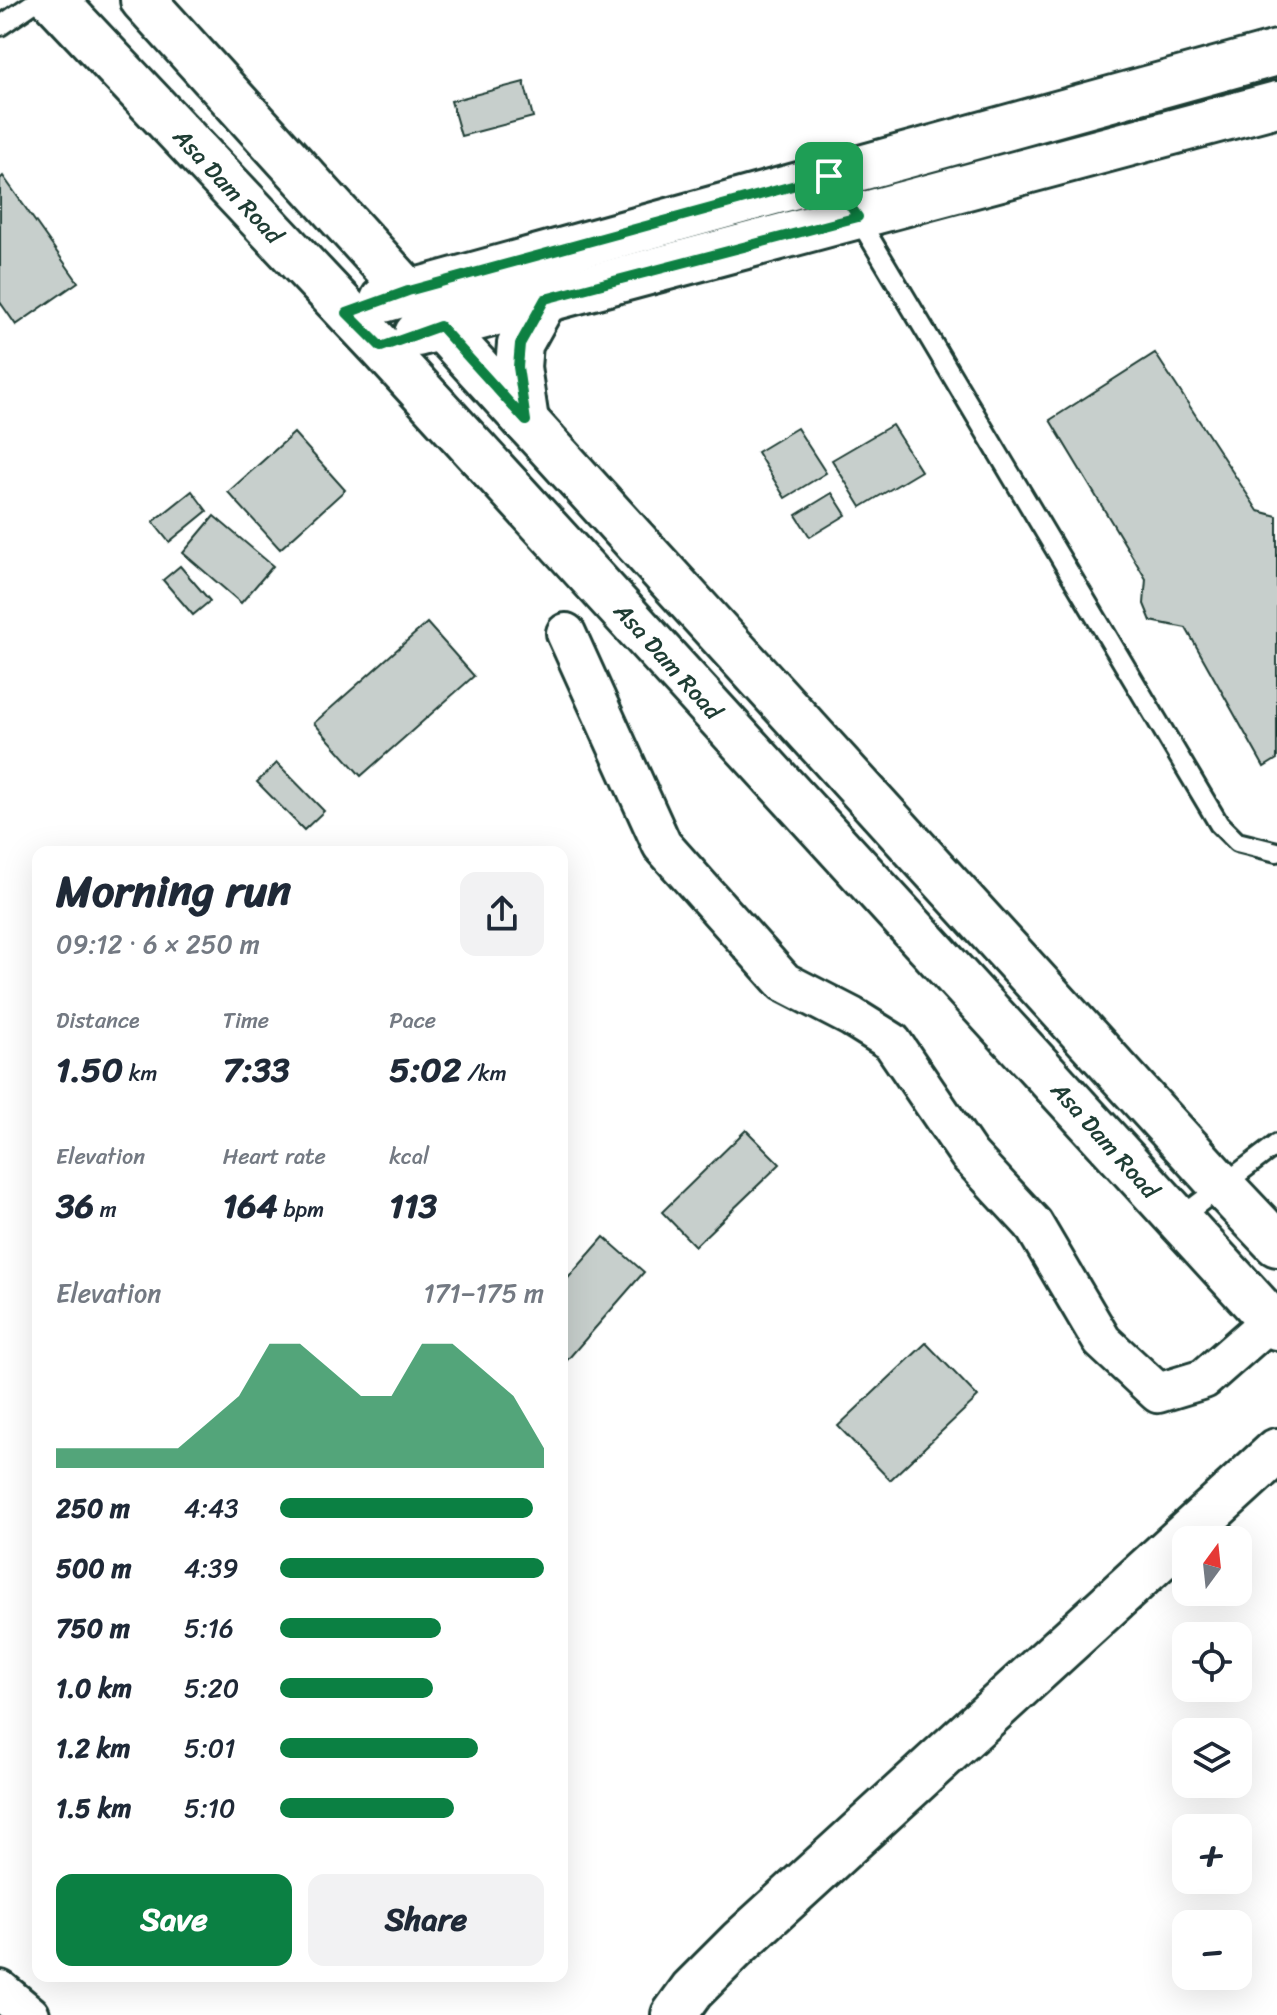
<!DOCTYPE html>
<meta charset="utf-8">
<style>
:root{--surface:#fff;--page:#f2f2f3;--text:#1f2937;--muted:#747a83;--accent:#0b8043}
body{margin:0;font-family:Sriracha,sans-serif;background:var(--page);color:var(--text);height:100vh;display:flex;flex-direction:column;font-size:30px;white-space:nowrap}
*{box-sizing:border-box;margin:0}
p{font-size:26px;color:var(--muted)}
.icon{flex:none;width:44px;height:44px;fill:none;stroke:currentColor;stroke-width:2;stroke-linecap:round;stroke-linejoin:round}
.map{position:relative;flex:1;overflow:hidden}
.drawer{position:absolute;left:32px;top:846px;width:536px;height:1136px;display:flex;flex-direction:column;background:var(--surface);border-radius:16px;box-shadow:0 8px 32px #0002}
.drawer>*{flex:none}
.needle{width:52px;rotate:15deg}
.buttons{position:absolute;left:1172px;top:1526px;display:grid;gap:16px}
.buttons a{display:grid;place-items:center;width:80px;height:80px;border-radius:16px;background:var(--surface);box-shadow:0 8px 32px #0002;font-size:40px}
.pin{position:absolute;display:grid;place-items:center;width:68px;height:68px;color:#fff;margin:-34px;border-radius:16px;box-shadow:0 4px 12px #0006}
.round{display:grid;place-items:center;flex:none;width:84px;height:84px;border-radius:16px;background:var(--page)}
.headline{display:flex;align-items:center;justify-content:space-between;height:136px;padding:0 24px}
h1{font-size:44px;font-weight:700;line-height:60px}
.stats{display:grid;grid-template-columns:repeat(3,1fr);gap:12px;height:136px;padding:8px 24px}
.stats div{display:grid;align-content:center}
.stats b{font-size:34px;font-weight:700}
.stats small{font-size:22px;font-weight:400}
.stats p{font-size:22px}
.chart{height:224px;padding:16px 24px}
.chart p{display:flex;justify-content:space-between}
.chart svg{width:100%;height:144px;margin-top:8px;fill:var(--accent);opacity:.7}
.cta{display:flex;gap:16px;margin-top:auto;padding:16px 24px}
.cta a{flex:1;height:92px;border-radius:16px;background:var(--accent);color:#fff;font-size:32px;font-weight:700;line-height:92px;text-align:center}
.cta a+a{background:var(--page);color:var(--text)}
ul{padding:0 24px;list-style:none;font-size:26px}
li{display:grid;grid-template-columns:128px 96px 1fr;align-items:center;height:60px}
li i{height:20px;border-radius:10px;background:var(--accent)}
.map>svg:first-child{display:block}
.building{fill:#c7cfcc;stroke:#1f3d34;stroke-width:2}
.lines{fill:none;stroke-linecap:round;stroke-linejoin:round}
.lane-casing{stroke:#1f3d34;stroke-width:24}
.street-casing{stroke:#1f3d34;stroke-width:44}
.secondary-casing{stroke:#1f3d34;stroke-width:50}
.primary-casing{stroke:#1f3d34;stroke-width:50}
.lane{stroke:#fff;stroke-width:18}
.street{stroke:#fff;stroke-width:38}
.secondary{stroke:#fff;stroke-width:44}
.primary{stroke:#fff;stroke-width:44}
.route-casing{stroke:#fff;stroke-width:16}
.route{stroke:#0b8043;stroke-width:10}
.labels{text-anchor:middle;dominant-baseline:central;stroke-width:6;stroke-linejoin:round;paint-order:stroke}
.street-label{font-size:24px;fill:#1f3d34;stroke:#fff}
</style>
<div class="map">
<svg width="1277" height="2015" viewBox="0 0 1277 2015">
<rect width="100%" height="100%" fill="#fff"/>
<filter id="ink" filterUnits="userSpaceOnUse"><feTurbulence type="fractalNoise" baseFrequency=".0125" numOctaves="2"/><feDisplacementMap in="SourceGraphic" scale="16" xChannelSelector="R" yChannelSelector="G"/><feConvolveMatrix kernelMatrix="1 2 1 2 8 2 1 2 1" color-interpolation-filters="sRGB"/></filter>
<g filter="url(#ink)">
<g class="building">
<path d="M 524,82 L 533,117 L 461,136 L 451,101 Z"/>
<path d="M 3,176 L 78,282 L 16,325 L 0,302 L 0,179 Z"/>
<path d="M 1155,353 L 1258,511 L 1277,516 L 1277,759 L 1264,767 L 1186,628 L 1151,621 L 1144,604 L 1146,579 L 1050,420 Z"/>
<path d="M 892,425 L 921,471 L 861,507 L 832,460 Z"/>
<path d="M 797,428 L 826,473 L 785,498 L 757,452 Z"/>
<path d="M 294,433 L 345,490 L 280,549 L 228,492 Z"/>
<path d="M 192,491 L 207,511 L 169,542 L 153,522 Z"/>
<path d="M 832,493 L 846,515 L 810,537 L 796,515 Z"/>
<path d="M 214,516 L 273,566 L 241,603 L 183,553 Z"/>
<path d="M 180,566 L 210,601 L 193,615 L 163,580 Z"/>
<path d="M 427,623 L 474,676 L 361,776 L 314,723 Z"/>
<path d="M 277,763 L 324,811 L 304,830 L 257,782 Z"/>
<path d="M 746,1130 L 780,1164 L 695,1246 L 662,1212 Z"/>
<path d="M 604,1237 L 644,1272 L 562,1366 L 562,1285 Z"/>
<path d="M 926,1343 L 978,1397 L 890,1480 L 838,1426 Z"/>
</g>
<g class="lines">
<defs>
<g id="lane">
<path d="M 0,26 L 38,0"/>
<path d="M 858,218 L 1219,824 L 1237,842 L 1277,852"/>
<path d="M 1177,1220 L 1277,1144"/>
</g>
<g id="street">
<path d="M 566,633 L 662,845 L 784,982 L 852,1017 L 892,1042 L 969,1155 L 1033,1224 L 1102,1341 L 1158,1393 L 1204,1379 L 1271,1320"/>
<path d="M 0,1990 L 30,2015"/>
</g>
<path id="secondary" d="M 674,2015 L 692,1990 L 740,1942 L 1277,1451"/>
<g id="primary">
<path d="M 54,0 L 381,347 L 1277,1327"/>
<path d="M 143,0 L 1221,1185 L 1277,1244"/>
<path d="M 383,300 L 1277,53"/>
<path d="M 417,334 L 1277,104"/>
<path d="M 526,421 L 518,367 L 520,344 L 545,299"/>
</g>
</defs>
<use href="#lane" class="lane-casing"/>
<use href="#street" class="street-casing"/>
<use href="#secondary" class="secondary-casing"/>
<use href="#primary" class="primary-casing"/>
<use href="#lane" class="lane"/>
<use href="#street" class="street"/>
<use href="#secondary" class="secondary"/>
<use href="#primary" class="primary"/>
</g>
</g>
<g class="lines" filter="url(#ink)">
<defs>
<path id="route" d="M 829,176 L 858,217 L 545,299 L 520,344 L 518,367 L 526,421 L 440,326 L 381,347 L 347,313 L 408,291 Z"/>
</defs>
<use href="#route" class="route-casing"/>
<use href="#route" class="route"/>
</g>
<g class="labels">
<g class="street-label">
<text transform="translate(228 186) rotate(47)">Asa Dam Road</text>
<text transform="translate(668 661) rotate(48)">Asa Dam Road</text>
<text transform="translate(1105 1140) rotate(48)">Asa Dam Road</text>
</g>
</g>
</svg>
<div class="buttons">
<a><svg class="needle" viewBox="-14 -14 28 28"><path d="M0-13l5 13h-10z" fill="#e53935"/><path d="M0 13l5-13h-10z" fill="#747a83"/></svg></a>
<a><svg class="icon" aria-label="locate" viewBox="0 0 24 24"><circle cx="12" cy="12" r="6"/><path d="M12 2v4M12 18v4M2 12h4M18 12h4"/></svg></a>
<a><svg class="icon" aria-label="layers" viewBox="0 0 24 24"><path d="M12 4l9 5-9 5-9-5zM3 14l9 5 9-5"/></svg></a>
<a>+</a>
<a>−</a>
</div>
<div class="pin" style="left:829px;top:176px;background:#1e9e55"><svg class="icon" aria-label="arrive" viewBox="0 0 24 24"><path d="M6 21V4h12l-3 4 3 4H6"/></svg></div>
<section class="drawer">
<div class="headline"><div><h1>Morning run</h1><p>09:12 · 6 × 250 m</p></div><a class="round"><svg class="icon" aria-label="share" viewBox="0 0 24 24"><path d="M12 15V3M7 8l5-5 5 5M5 13v7h14v-7"/></svg></a></div>
<div class="stats">
<div><p>Distance</p><b>1.50<small> km</small></b></div>
<div><p>Time</p><b>7:33</b></div>
<div><p>Pace</p><b>5:02<small> /km</small></b></div>
</div>
<div class="stats">
<div><p>Elevation</p><b>36<small> m</small></b></div>
<div><p>Heart rate</p><b>164<small> bpm</small></b></div>
<div><p>kcal</p><b>113</b></div>
</div>
<div class="chart"><p><span>Elevation</span>171–175 m</p>
<svg viewBox="0 0 160 44" preserveAspectRatio="none"><path d="M0 44V38L10 38L20 38L30 38L40 38L50 30L60 22L70 6L80 6L90 14L100 22L110 22L120 6L130 6L140 14L150 22L160 38V44z"/></svg>
</div>
<ul>
<li><b>250 m</b>4:43<i style="width:96%"></i></li>
<li><b>500 m</b>4:39<i style="width:100%"></i></li>
<li><b>750 m</b>5:16<i style="width:61%"></i></li>
<li><b>1.0 km</b>5:20<i style="width:58%"></i></li>
<li><b>1.2 km</b>5:01<i style="width:75%"></i></li>
<li><b>1.5 km</b>5:10<i style="width:66%"></i></li>
</ul>
<div class="cta"><a>Save</a><a>Share</a></div>
</section>
</div>
